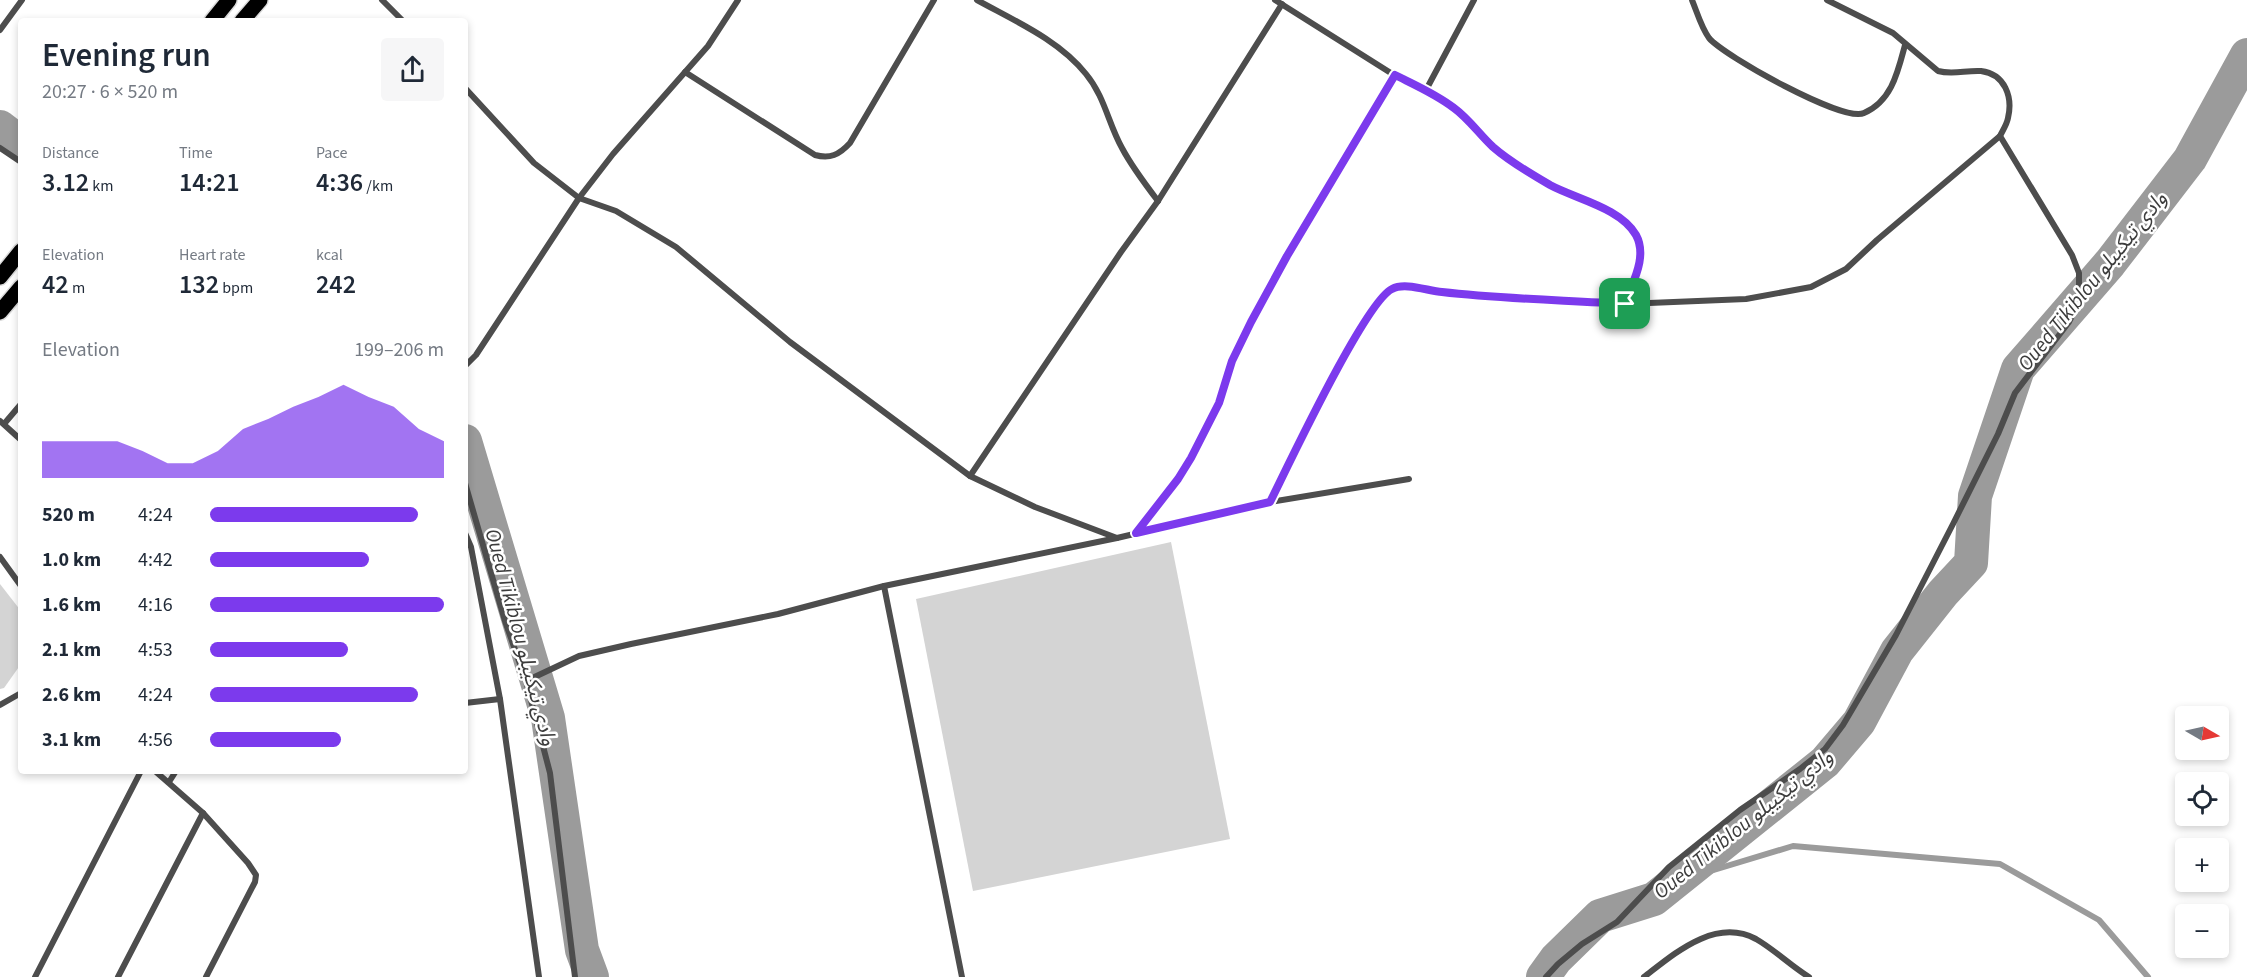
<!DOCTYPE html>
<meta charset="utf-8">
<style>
:root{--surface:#fff;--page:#f6f6f7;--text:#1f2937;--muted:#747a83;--accent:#7c3aed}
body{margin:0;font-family:"Source Sans 3","Noto Sans Arabic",sans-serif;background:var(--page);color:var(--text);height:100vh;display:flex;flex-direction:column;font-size:22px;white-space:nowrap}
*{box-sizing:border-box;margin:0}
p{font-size:20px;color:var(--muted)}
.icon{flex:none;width:33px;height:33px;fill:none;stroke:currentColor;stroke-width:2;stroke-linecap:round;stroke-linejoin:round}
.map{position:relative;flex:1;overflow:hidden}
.panel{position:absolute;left:18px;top:18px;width:450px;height:756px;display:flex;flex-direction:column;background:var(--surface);border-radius:6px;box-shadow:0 3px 9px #0003}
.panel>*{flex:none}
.needle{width:39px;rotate:99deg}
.controls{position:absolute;left:2175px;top:706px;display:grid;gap:12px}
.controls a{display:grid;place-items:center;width:54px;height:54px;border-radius:6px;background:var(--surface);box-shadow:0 3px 9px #0003;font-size:30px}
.pin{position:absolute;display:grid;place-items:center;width:51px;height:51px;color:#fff;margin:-26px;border-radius:12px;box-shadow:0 3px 9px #0006}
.round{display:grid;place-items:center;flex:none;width:63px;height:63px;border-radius:6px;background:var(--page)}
.head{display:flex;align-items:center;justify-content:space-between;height:102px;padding:0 24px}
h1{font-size:33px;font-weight:600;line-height:45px}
.figures{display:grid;grid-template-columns:repeat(3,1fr);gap:9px;height:102px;padding:6px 24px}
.figures div{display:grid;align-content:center}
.figures b{font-size:26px;font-weight:600}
.figures small{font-size:16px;font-weight:400}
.figures p{font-size:16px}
.chart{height:168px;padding:12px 24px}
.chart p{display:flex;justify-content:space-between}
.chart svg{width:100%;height:108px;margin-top:6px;fill:var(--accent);opacity:.7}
ul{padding:0 24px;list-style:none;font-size:20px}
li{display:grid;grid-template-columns:96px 72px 1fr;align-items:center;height:45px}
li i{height:15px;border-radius:8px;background:var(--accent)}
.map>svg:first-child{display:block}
.green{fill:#d4d4d4}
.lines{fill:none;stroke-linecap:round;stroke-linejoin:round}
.stream{stroke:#9b9b9b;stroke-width:6}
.river{stroke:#9b9b9b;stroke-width:34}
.primary-casing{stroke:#dbdbdb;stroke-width:18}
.minor{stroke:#4d4d4d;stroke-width:6}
.primary{stroke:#000;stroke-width:15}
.route-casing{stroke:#fff;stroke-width:12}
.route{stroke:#7c3aed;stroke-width:8}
.labels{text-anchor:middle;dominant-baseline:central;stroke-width:5;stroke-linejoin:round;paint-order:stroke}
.water-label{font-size:21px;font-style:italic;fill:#3c3c3c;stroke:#fff}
</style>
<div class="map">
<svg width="2247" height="977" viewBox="0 0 2247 977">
<rect width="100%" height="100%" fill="#fff"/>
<g class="green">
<path d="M 1171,542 L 1230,839 L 973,891 L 916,599 Z"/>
<path d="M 0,584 L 21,611 L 21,664 L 4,688 L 0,689 Z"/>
</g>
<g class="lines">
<path class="stream" d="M 1674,882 L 1793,846 L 2000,864 L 2099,920 L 2148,977"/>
<g class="river">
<path d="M 0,127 L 21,143"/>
<path d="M 465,441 L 548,718 L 582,950 L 592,977"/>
<path d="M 1543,977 L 1556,959 L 1600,916 L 1654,899 L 1825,762 L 1859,722 L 1897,651 L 1943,593 L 1971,563 L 1975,496 L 2018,369 L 2110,263 L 2190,159 L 2247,55"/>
</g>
<defs>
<g id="primary">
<path d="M 212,21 L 229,0"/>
<path d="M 242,21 L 260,0"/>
<path d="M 0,277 L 21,251"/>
<path d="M 0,312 L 21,287"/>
</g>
</defs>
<use href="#primary" class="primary-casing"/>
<g class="minor">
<path d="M 382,0 L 403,21"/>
<path d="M 738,0 L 708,46 L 613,154 L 579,198 L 616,211 L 676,247 L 790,342 L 970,476 L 1035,507 L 1117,538"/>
<path d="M 977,0 C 1015,21 1059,40 1086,74 C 1105,97 1108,123 1122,148 C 1132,167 1145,184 1158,201"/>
<path d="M 1275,0 L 1394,75 L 1455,108 L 1493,146 L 1510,160 L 1551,186 L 1596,205 L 1629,225 L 1637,235 L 1640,247 L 1641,260 L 1625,304"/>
<path d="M 1692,0 C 1697,12 1701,27 1709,38 C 1724,56 1844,123 1864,113 C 1892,101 1898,71 1905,45"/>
<path d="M 0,30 L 22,0"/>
<path d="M 685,72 L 815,155 C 830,159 839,155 850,143 L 934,0"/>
<path d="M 465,88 L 534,163 L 579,198 L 476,355 L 465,366"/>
<path d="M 1426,90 L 1474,0"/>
<path d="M 0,148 L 21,162"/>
<path d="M 0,421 L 21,440"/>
<path d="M 4,424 L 21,404"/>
<path d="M 970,476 L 1121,252 L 1158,201 L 1282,4"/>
<path d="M 465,483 L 505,621 L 526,681 L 550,773 L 575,977"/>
<path d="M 1270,502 L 1360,327 L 1383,296 L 1393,288 L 1402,287 L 1443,293 L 1625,304 L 1746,299 L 1811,287 L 1846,269 L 1877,240 L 2000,136 C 2003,130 2007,124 2008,118 C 2013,97 2005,74 1981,71 C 1966,70 1953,75 1938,71 L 1893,33 L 1827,0"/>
<path d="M 1137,532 L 1178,479 L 1192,458 L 1219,403 L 1232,361 L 1251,322 L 1287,256 L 1394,75"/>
<path d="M 465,533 L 471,547 L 500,699 L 539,977"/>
<path d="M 0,557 L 21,586"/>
<path d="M 884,586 L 962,977"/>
<path d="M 526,681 L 579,656 L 631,644 L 778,614 L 884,586 L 1117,538 L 1270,502 L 1409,479"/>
<path d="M 465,703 L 500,699"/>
<path d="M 0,705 L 21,693"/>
<path d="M 155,771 L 203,813 L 248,863 L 256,875 L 255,882 L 206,977"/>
<path d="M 169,782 L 176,771"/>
<path d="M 35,977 L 141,771"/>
<path d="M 118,977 L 203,813"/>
<path d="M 1546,977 L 1558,964 L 1582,944 L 1617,922 L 1669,867 L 1740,810 L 1800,769 L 1825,749 L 1843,725 L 1896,635 L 1953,524 L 1998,434 L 2015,393 L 2069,322 L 2076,308 L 2079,292 L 2079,273 L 2072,255 L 2000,136"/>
<path d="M 1644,977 C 1674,954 1715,917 1756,939 C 1775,950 1791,966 1809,977"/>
</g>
<use href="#primary" class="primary"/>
</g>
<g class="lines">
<defs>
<path id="route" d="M 1395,75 C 1415,85 1436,94 1454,108 C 1469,119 1480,135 1493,147 C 1510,162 1531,174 1550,185 C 1576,199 1621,208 1636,235 C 1648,257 1632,283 1625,304 C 1564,300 1502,299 1442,292 C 1428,291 1405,282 1392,289 C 1365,302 1288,466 1270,502 L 1136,533 L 1178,479 L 1191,458 L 1219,403 L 1232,361 L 1251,322 L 1287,256 Z"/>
</defs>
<use href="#route" class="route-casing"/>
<use href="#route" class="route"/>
</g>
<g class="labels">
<g class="water-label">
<text transform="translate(2092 281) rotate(-51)">Oued Tikiblou وادي تيكيبلو</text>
<text transform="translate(521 637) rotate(75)">Oued Tikiblou وادي تيكيبلو</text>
<text transform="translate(1743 824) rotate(-39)">Oued Tikiblou وادي تيكيبلو</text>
</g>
</g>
</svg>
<div class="controls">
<a><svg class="needle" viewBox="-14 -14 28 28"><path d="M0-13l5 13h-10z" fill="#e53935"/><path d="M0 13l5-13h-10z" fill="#747a83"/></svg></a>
<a><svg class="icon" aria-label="locate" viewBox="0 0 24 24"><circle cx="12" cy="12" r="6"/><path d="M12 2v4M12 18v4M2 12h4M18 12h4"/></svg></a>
<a>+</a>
<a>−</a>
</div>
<div class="pin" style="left:1625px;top:304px;background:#1e9e55"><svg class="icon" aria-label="arrive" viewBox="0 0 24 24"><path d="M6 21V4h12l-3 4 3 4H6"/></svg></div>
<section class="panel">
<div class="head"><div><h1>Evening run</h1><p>20:27 · 6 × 520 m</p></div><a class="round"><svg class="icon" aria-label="share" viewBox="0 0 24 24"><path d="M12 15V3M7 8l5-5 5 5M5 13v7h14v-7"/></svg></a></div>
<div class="figures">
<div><p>Distance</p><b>3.12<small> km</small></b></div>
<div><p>Time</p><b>14:21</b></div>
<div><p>Pace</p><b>4:36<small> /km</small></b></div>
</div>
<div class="figures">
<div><p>Elevation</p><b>42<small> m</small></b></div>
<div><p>Heart rate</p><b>132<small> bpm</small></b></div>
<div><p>kcal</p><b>242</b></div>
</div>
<div class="chart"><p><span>Elevation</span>199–206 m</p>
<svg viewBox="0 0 160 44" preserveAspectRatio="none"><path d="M0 44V29L10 29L20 29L30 29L40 33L50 38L60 38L70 33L80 24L90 20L100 15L110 11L120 6L130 11L140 15L150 24L160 29V44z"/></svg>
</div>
<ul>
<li><b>520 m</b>4:24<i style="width:89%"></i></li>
<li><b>1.0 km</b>4:42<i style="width:68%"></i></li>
<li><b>1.6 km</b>4:16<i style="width:100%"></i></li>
<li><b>2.1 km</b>4:53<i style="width:59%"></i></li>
<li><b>2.6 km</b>4:24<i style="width:89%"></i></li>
<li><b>3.1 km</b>4:56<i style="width:56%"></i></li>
</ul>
</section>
</div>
